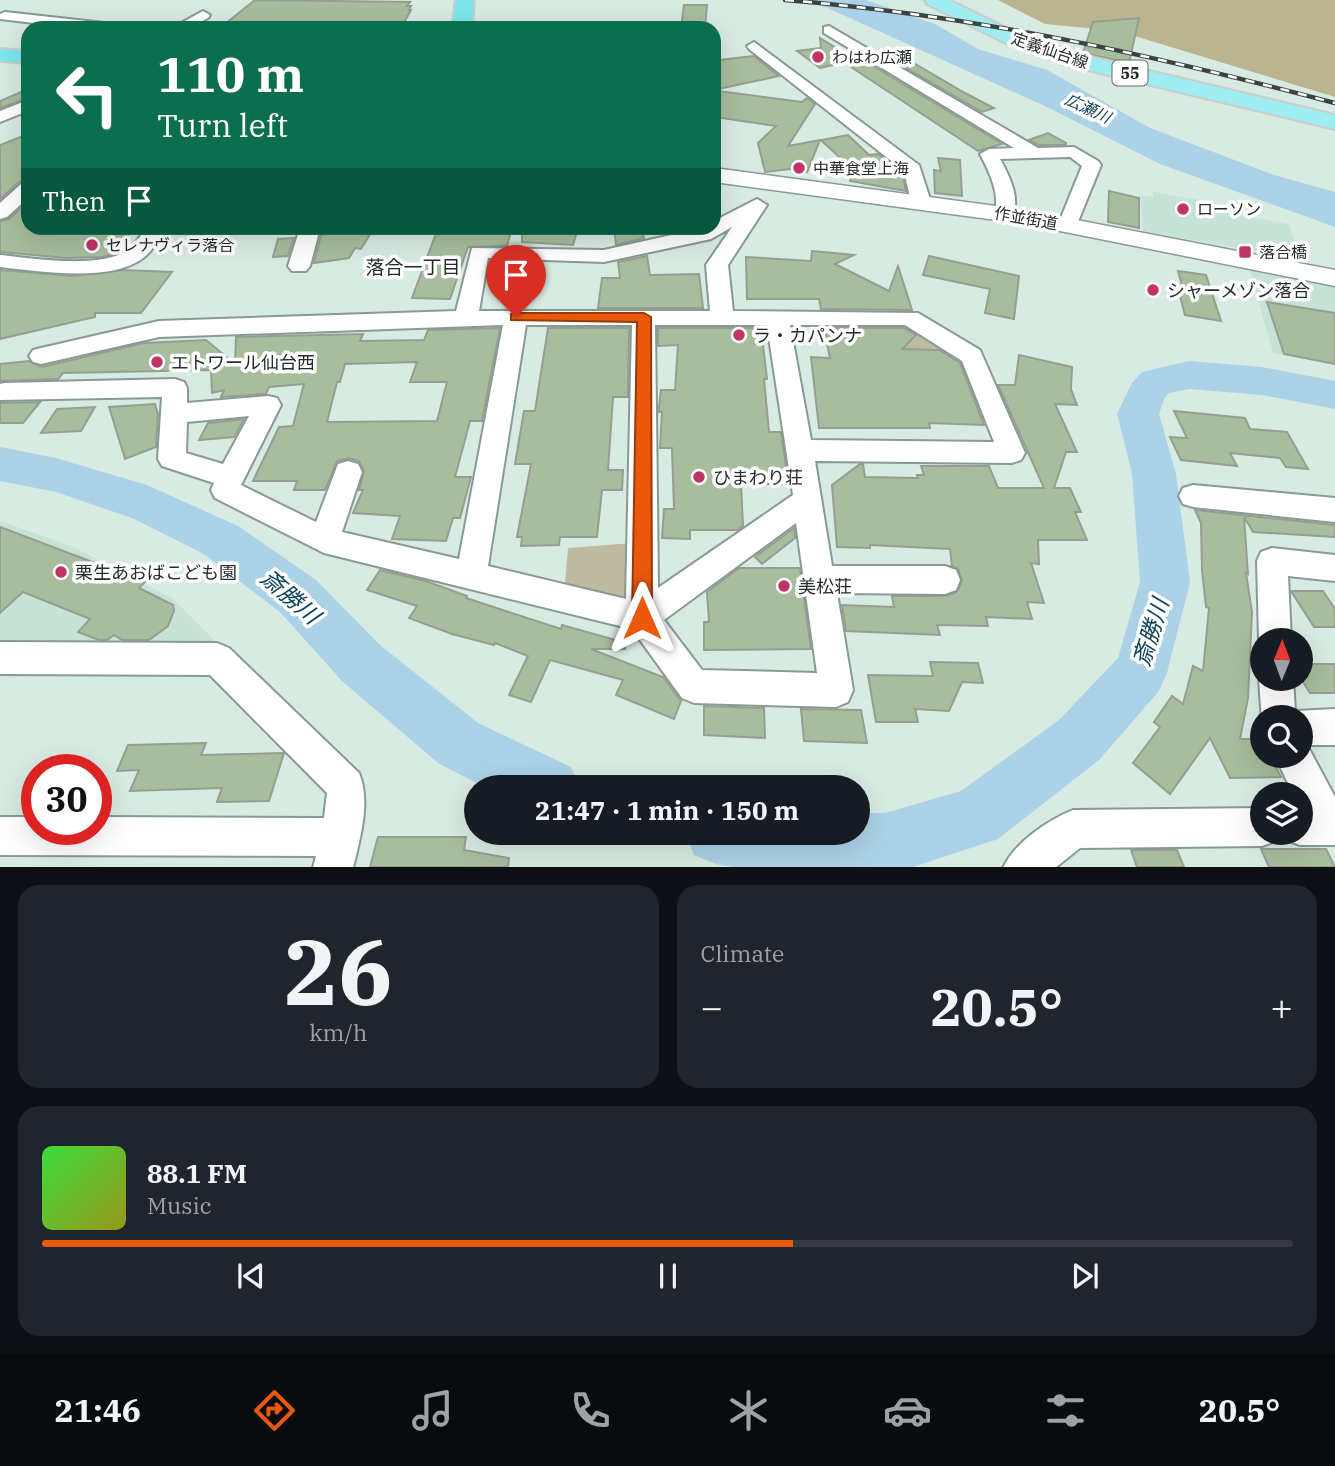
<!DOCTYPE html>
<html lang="en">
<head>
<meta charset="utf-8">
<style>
	body { margin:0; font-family:"IBM Plex Serif","Noto Sans JP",serif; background:#20242c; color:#f1f3f6; height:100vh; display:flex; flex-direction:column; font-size:26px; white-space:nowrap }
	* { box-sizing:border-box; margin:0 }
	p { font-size:23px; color:#9ea1a6 }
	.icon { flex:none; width:38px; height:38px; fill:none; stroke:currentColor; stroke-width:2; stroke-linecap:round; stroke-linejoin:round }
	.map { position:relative; height:867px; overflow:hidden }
	.details { display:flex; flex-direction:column; gap:18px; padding:18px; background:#0d0f14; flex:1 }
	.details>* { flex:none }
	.banner { position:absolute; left:21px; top:21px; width:700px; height:214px; border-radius:21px; box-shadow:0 7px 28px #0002; background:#0b6e4f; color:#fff; overflow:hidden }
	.needle { width:46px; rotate:1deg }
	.controls { position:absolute; left:1250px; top:628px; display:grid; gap:14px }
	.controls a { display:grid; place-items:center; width:63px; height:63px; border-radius:50%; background:#171b24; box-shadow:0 7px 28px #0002; font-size:35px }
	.speed { position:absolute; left:21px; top:754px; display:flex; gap:14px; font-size:35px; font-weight:700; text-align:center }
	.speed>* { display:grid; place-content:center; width:91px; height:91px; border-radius:50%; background:#171b24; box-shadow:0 7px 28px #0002; line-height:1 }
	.speed .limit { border:10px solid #d22; background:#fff; color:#111 }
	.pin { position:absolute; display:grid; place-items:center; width:60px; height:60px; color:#fff; margin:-72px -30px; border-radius:50% 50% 50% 0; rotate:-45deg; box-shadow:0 0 7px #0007 }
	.pin .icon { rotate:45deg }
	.me { position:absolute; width:77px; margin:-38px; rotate:0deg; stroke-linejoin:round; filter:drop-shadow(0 0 5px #0008) }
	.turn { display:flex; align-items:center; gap:24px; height:147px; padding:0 21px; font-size:32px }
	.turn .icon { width:91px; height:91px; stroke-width:2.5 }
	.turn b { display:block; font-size:49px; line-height:60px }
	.then { display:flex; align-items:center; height:66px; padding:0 21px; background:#0003; gap:14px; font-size:26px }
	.big { font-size:52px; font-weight:700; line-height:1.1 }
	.details .widget { flex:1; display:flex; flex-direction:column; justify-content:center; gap:10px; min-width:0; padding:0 24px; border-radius:21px; background:#20242c }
	.details .dial { align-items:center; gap:0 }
	.dial b { font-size:91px; line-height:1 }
	.song { display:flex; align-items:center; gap:21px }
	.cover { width:84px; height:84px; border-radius:10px; background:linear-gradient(135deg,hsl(120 70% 55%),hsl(60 70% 35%)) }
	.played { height:7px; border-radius:4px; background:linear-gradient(90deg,#ea580c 60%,#363941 60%) }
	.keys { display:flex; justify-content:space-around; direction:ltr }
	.heat { display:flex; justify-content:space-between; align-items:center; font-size:38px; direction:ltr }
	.details .tiles { flex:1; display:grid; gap:18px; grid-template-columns:1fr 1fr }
	.widget:last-child { grid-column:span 2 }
	.trip { position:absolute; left:464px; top:775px; width:406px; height:70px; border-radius:35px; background:#171b24; box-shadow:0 7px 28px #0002; font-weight:700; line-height:70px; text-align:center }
	.menu { display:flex; height:112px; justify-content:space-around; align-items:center; background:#090b0e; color:#9ea1a6 }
	.menu .icon { width:49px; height:49px }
	.menu .current { color:#ea580c }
	.menu b { font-size:32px; color:#f1f3f6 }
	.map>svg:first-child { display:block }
	.built { fill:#c7e2d6 }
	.green { fill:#bebba0 }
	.forest { fill:#bab590 }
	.water { fill:#abd2e7 }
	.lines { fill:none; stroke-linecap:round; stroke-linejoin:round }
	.river { fill:#abd2e7; fill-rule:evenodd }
	.building { fill:#a8bd9d; stroke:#959e90; stroke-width:2; fill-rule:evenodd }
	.minor-casing { stroke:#889a92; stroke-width:4 }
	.tertiary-casing { stroke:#889a92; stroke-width:3 }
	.primary-casing { stroke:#cbcccc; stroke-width:4 }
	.trunk-casing { stroke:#cbcccc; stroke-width:4 }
	.minor { fill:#fff; fill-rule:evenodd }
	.tertiary { fill:#fff; fill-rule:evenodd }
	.primary { fill:#9dedf1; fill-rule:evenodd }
	.trunk { fill:#7ce7ec; fill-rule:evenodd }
	.rail-casing { stroke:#3a433f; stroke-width:4.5 }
	.rail { stroke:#fff; stroke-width:2.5; stroke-dasharray:9; stroke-linecap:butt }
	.route { fill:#ea580c; stroke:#983908; stroke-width:2 }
	.poi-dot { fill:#c13465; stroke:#fff; stroke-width:2.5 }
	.labels { text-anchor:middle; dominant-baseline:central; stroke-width:7; stroke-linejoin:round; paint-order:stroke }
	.far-street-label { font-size:16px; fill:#252c29; stroke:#fff }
	.far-poi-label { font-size:16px; fill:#252c29; stroke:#fff; text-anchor:start }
	.shield { fill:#fff; stroke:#666b69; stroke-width:2 }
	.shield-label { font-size:16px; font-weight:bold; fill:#252c29 }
	.far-water-label { font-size:16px; font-style:italic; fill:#0f4259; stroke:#fff }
	.poi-label { font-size:18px; fill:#252c29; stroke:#fff; text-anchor:start }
	.neighbourhood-label { font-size:19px; fill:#252c29; stroke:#fff }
	.near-water-label { font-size:23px; font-style:italic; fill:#0f4259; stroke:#fff }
</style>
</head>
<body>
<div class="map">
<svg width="1335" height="868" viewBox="0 0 1335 868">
	<rect width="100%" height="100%" fill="#d8ebe2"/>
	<g class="built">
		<polygon points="1153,192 1217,203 1219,212 1289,224 1300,259 1143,231 1140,195 1153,197"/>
		<polygon points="1250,270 1335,286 1335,365 1273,353"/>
		<polygon points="0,521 71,546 172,598 213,639 210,647 0,646"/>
	</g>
	<g class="green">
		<polygon points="914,324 957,356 888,354 879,325"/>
		<polygon points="633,543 635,585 624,599 565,583 568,548"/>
	</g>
	<polygon class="forest" points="998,0 1335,0 1335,97 1118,31 1045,24"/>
	<polygon class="water" points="810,0 866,0 935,24 978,49 1047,70 1150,128 1274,175 1335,192 1335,227 1160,164 1047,107"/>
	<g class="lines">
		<g class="river">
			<polygon points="1189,361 1262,367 1335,381 1335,409 1262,395 1189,389 1169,393 1164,399 1159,414 1176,474 1190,582 1167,673 1159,691 1099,760 998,839 910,868 739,868 716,864 694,855 685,833 858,833 858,813 885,813 961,791 1059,720 1118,658 1140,582 1132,474 1117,414 1132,383 1142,372"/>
			<polygon points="0,447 56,458 147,485 238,526 316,580 380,645 478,723 571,767 580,788 486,788 438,763 342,681 280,612 204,554 132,518 56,492 0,481"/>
		</g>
	</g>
	<g class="building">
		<polygon points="255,0 410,2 407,6 411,6 409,10 411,10 401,28 220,28"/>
		<polygon points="684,5 707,5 705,28 681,28"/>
		<polygon points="1139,18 1129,63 1083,53 1093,22"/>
		<polygon points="820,38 856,60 820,68 797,51 821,48"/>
		<polygon points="900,55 965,93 994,108 982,112 889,58"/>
		<polygon points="754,56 779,76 718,89 719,60"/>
		<polygon points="868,63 994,139 1002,144 978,151 851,67"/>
		<polygon points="28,89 28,98 0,108 0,101"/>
		<polygon points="718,91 802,102 807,98 815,104 788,146 820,140 807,172 790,169 765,172 758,143 776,126 714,117 714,93 718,94"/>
		<polygon points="1048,133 1066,143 1066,145 1039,145 1029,140"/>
		<polygon points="28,134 28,180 19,182 0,199 0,145"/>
		<polygon points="848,135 869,155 878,154 902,172 906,191 850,181 852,169 821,140"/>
		<polygon points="938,158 960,160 962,196 935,193 934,170 941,171"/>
		<polygon points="1109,191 1139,198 1139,228 1108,222"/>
		<polygon points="28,202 28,228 98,230 102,228 134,228 113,254 102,257 67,258 0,252 0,221 9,219"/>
		<polygon points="334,228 374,228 361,249 355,248 349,258 314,263 321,235 329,234"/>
		<polygon points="438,228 512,228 507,246 468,247 450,299 412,298"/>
		<polygon points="522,228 578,228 573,245 522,242"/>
		<polygon points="614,228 642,228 644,238 616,245"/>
		<polygon points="294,238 288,256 273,257 278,239"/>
		<polygon points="812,251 854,255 835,264 889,291 898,266 912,310 821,309 819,299 747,299 746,257 811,261"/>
		<polygon points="647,256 650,275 699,274 703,308 598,308 602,278 620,278 618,262"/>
		<polygon points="929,256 1019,276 1014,319 985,313 990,289 923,275"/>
		<polygon points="0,270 74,276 123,270 172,272 141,313 95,313 95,317 0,339"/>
		<polygon points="1178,271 1206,275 1221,321 1185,315 1177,284 1182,285"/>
		<polygon points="1267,302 1335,313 1335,364 1284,354"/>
		<path d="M500,328L482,421H470L455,477H471L460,518H453L446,541L392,539L400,516L353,513L363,490H359L364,471L359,461L349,458L337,461L325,490H294L297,481H253L279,427L293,426L304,384L269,387L266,394L221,397L224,390L212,393L211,370L63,373L58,379L0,381V364L29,361L42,367L144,343L206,340L235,364L236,337L363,334L360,341L424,340L428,330ZM417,362L410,382H447L437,421L327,422L337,382H340L345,364Z"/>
		<polygon points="548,328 629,328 628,397 613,397 608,470 623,470 622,490 602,490 597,537 560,537 559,545 521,546 522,537 517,537 531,464 515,464 524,411 535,411"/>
		<polygon points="658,328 761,328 767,379 764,379 769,432 781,432 788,480 788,484 741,484 743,526 737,530 690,530 690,539 662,538 664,509 674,509 672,448 660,448 662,412 659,412 659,407 661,390 675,390 678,345 658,346"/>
		<polygon points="824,328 904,328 916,335 902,349 939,350 960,363 984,425 929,423 930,428 819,428 811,357 830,358"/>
		<polygon points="1019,355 1072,367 1071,389 1077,405 1055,404 1077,452 1066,452 1054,488 1070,488 1081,512 1075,512 1087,540 1038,540 1039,564 1031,563 1044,603 1027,602 1032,619 986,617 988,626 937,625 940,635 846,631 842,605 894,607 892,596 946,596 957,592 962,581 958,569 952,566 950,549 870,545 870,548 837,547 832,485 860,464 863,464 865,477 918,478 917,475 924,475 921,466 989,466 998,488 1044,488 998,385 1015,385"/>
		<polygon points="40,402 23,423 0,423 0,403"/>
		<polygon points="155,404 158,414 156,447 125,459 109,407"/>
		<polygon points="95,407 81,431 41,433 57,409"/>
		<polygon points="1174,411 1245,418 1250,429 1287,432 1308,469 1286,467 1280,458 1230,453 1237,466 1181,460 1170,437 1187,438"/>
		<polygon points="244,419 234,437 199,440 208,423"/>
		<polygon points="1195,510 1335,525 1335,537 1253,532 1244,517 1248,574 1246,573 1252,612 1248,698 1240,739 1262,739 1262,756 1270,756 1281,777 1230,778 1210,738 1170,794 1133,763 1160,727 1154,722 1172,696 1183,704 1193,666 1203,671 1209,608 1206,607 1202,570 1201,523"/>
		<polygon points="0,527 145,582 139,588 173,605 174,611 168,626 149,640 122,640 114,635 107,640 99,640 78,632 90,619 23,592 0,613"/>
		<polygon points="794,528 795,538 762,564 755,557"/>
		<polygon points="739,568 800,568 811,649 704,650 704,622 709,622 707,592"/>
		<polygon points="380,570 426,581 467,596 466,598 561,629 562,625 626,643 625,649 591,649 663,677 681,701 674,719 616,695 623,680 550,660 531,702 509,695 528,656 495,643 494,645 452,634 409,618 417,606 367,590"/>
		<polygon points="1291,591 1323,591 1335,609 1335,627 1314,627"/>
		<polygon points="930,662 978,663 983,683 962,682 949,711 915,709 918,722 876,722 868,675 933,676"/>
		<polygon points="1300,664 1335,664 1335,693 1310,693 1300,677"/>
		<polygon points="704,706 764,708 765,738 704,735"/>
		<polygon points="801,709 861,710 867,743 804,741"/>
		<polygon points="206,743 201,755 284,753 269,801 217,802 222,788 130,791 139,770 117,771 128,745"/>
		<polygon points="378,837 466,837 464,850 509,858 508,867 370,867"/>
		<polygon points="1261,849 1326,849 1335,867 1269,867"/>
		<polygon points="1131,850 1177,850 1184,867 1137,867"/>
	</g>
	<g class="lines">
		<g class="minor-casing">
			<g id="minor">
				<polygon points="203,11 210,15 208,18 189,28 172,28"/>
				<polygon points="5,12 114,24 121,28 77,28 0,19 0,14"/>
				<path d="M829,26L1038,148L1074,147L1098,161L1101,165L1075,229H1061L1058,225L1082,166L1070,157L1000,159C1009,175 1022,201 1011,218H997L994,214C1001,195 989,171 980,154L989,149L1014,148L824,33V27Z"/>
				<polygon points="754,42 919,165 931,202 928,206 914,206 911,202 904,171 749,49 747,46"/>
				<polygon points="28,100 28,111 0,122 0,111"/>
				<polygon points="28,182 28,198 7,217 0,219 0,203 21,184"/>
				<path d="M757,199L767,205L728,265L733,311L918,313L980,350L1025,453L1021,460L1012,463L815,461L832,566H945L956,570L960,580L956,590L945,594L837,593L853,690L848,702L836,707L694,703L682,698L632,629L324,553L215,498L211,490L214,483L162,466L158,459L162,397L0,400V384L4,383L175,379L184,382L187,388V403L268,396L277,398L281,405L241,485L316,522L338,464L348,461L358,464L362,472L342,532L459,559L503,325L159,337L41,364L33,362L29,356L33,350L41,348L159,321L456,311L472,248L604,250L703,228H714V221ZM732,227L706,265L710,311H479L488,258L604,262L711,239ZM526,325H632L626,599L488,566ZM655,325H767L793,495L658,588ZM790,325H905L962,361L994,442L811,440ZM249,416L223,464L186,453L187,422ZM796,523L817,673L702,670L664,620Z"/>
				<path d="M146,228H166C159,238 153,251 143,258C111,283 38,271 0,267V255C32,258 103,270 129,249C136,244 141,235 146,228Z"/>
				<polygon points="300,228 320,228 310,266 306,271 292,271 288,266"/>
				<polygon points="1193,485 1335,498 1335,522 1193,507 1183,504 1179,496 1183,488"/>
				<polygon points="1272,548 1335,555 1335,581 1288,576 1291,640 1262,640 1262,647 1259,640 1257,561 1261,552"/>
				<path d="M0,642L217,643L229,648L359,773C371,801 360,839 353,868H313L316,856L0,855V817H37V830H96V817L324,818L327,793L210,675L0,674Z"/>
				<polygon points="1262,673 1262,679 1293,679 1295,711 1335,709 1335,745 1307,745 1335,797 1335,845 1300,845 1286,840 1284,833 1300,833 1300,794 1293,794 1275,756 1300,756 1300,718 1262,718 1262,721 1259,679"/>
				<path d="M1262,808V833H1279L1276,841L1262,846L1080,848L1055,868H1003C1014,843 1048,820 1073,810Z"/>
			</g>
		</g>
		<g class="tertiary-casing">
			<polygon id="tertiary" points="714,168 1025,210 1335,270 1335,286 1025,224 714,182"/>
		</g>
		<g class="primary-casing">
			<polygon id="primary" points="925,0 949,0 1018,34 1078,54 1335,115 1335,129 1063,64 1004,42 927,4"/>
		</g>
		<g class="trunk-casing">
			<g id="trunk">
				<polygon points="456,0 474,0 472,28 452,28"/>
				<polygon points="0,49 28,51 28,63 0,61"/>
			</g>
		</g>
		<use href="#minor" class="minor"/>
		<use href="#tertiary" class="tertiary"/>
		<use href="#primary" class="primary"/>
		<use href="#trunk" class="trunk"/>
		<g class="rail-casing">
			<path id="rail" d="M785,0C973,15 1153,55 1335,103"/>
		</g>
		<use href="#rail" class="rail"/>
	</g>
	<polygon class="route" points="516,313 644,313 651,317 652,618 649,624 642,626 635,624 632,618 637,322 511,320 511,314"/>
	<g class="poi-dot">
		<circle cx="818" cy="57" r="7"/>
		<circle cx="799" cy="168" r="7"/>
		<circle cx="1183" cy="209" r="7"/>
		<circle cx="92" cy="245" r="7"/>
		<rect x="1238" y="245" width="14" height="14" rx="3.5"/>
		<circle cx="1153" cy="290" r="7"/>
		<circle cx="739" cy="335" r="7"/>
		<circle cx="157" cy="362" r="7"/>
		<circle cx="699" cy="477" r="7"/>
		<circle cx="61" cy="572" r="7"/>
		<circle cx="784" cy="586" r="7"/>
	</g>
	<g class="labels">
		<g class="far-street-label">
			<text transform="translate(1050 50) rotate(19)">定義仙台線</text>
			<text transform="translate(1026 218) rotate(10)">作並街道</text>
		</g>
		<g class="far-poi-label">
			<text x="832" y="57">わはわ広瀬</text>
			<text x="813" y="168">中華食堂上海</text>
			<text x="1197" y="209">ローソン</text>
			<text x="106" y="245">セレナヴィラ落合</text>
			<text x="1259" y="252">落合橋</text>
		</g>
		<rect class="shield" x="1112.5" y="60.5" width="35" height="25" rx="5"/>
		<g class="shield-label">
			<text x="1130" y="73">55</text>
		</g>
		<g class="far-water-label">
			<text transform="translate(1088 108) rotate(25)">広瀬川</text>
		</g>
		<g class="poi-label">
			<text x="1167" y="290">シャーメゾン落合</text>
			<text x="753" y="335">ラ・カパンナ</text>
			<text x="171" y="362">エトワール仙台西</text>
			<text x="713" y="477">ひまわり荘</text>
			<text x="75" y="572">栗生あおばこども園</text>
			<text x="798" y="586">美松荘</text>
		</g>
		<g class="neighbourhood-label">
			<text x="413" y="267">落合一丁目</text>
		</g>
		<g class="near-water-label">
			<text transform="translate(291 596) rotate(41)">斎勝川</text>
			<text transform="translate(1150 632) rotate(-73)">斎勝川</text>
		</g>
	</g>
</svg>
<div class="controls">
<a><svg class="needle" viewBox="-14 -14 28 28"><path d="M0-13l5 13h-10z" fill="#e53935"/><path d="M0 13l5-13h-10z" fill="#9ea1a6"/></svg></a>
<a><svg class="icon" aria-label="search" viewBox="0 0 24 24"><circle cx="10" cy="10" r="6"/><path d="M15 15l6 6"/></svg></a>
<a><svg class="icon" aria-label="layers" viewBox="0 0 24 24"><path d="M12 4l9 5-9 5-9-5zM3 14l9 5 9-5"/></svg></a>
</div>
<div class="speed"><div class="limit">30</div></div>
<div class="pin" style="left:516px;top:317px;background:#d93025"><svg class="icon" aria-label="arrive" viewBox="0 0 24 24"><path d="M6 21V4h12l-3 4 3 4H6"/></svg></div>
<svg class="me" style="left:642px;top:618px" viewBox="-20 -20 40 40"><path d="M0-17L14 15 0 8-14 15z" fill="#ea580c" stroke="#fff" stroke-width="4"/></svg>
<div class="trip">21:47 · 1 min · 150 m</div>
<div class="banner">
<div class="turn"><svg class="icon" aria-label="left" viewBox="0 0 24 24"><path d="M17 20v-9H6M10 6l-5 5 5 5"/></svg><div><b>110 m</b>Turn left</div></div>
<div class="then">Then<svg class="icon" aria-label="arrive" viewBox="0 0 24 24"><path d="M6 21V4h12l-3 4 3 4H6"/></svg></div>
</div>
</div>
<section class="details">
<div class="tiles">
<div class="widget dial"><b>26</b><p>km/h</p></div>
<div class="widget"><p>Climate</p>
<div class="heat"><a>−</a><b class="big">20.5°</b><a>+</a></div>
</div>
<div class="widget">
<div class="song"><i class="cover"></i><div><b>88.1 FM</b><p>Music</p></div></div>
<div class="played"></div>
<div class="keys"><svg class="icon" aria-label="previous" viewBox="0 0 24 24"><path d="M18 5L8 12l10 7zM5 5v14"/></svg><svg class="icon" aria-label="pause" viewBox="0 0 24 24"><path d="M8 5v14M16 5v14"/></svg><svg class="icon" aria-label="next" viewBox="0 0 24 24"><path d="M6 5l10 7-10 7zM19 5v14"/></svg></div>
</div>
</div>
</section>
<nav class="menu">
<b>21:46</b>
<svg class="icon current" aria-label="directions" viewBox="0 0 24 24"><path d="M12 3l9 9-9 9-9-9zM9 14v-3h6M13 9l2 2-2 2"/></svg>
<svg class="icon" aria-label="music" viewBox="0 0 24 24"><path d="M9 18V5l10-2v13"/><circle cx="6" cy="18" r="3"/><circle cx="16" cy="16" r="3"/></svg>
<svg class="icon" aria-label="phone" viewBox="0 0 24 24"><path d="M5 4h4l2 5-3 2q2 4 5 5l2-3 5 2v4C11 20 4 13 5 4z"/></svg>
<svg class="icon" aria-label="climate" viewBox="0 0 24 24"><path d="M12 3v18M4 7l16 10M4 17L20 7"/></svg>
<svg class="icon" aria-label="car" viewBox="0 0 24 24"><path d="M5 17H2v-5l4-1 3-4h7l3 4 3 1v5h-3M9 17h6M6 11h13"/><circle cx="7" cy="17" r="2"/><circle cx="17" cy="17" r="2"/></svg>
<svg class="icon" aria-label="filters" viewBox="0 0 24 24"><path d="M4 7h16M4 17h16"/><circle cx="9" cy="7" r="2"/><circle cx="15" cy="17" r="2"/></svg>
<b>20.5°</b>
</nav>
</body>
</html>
